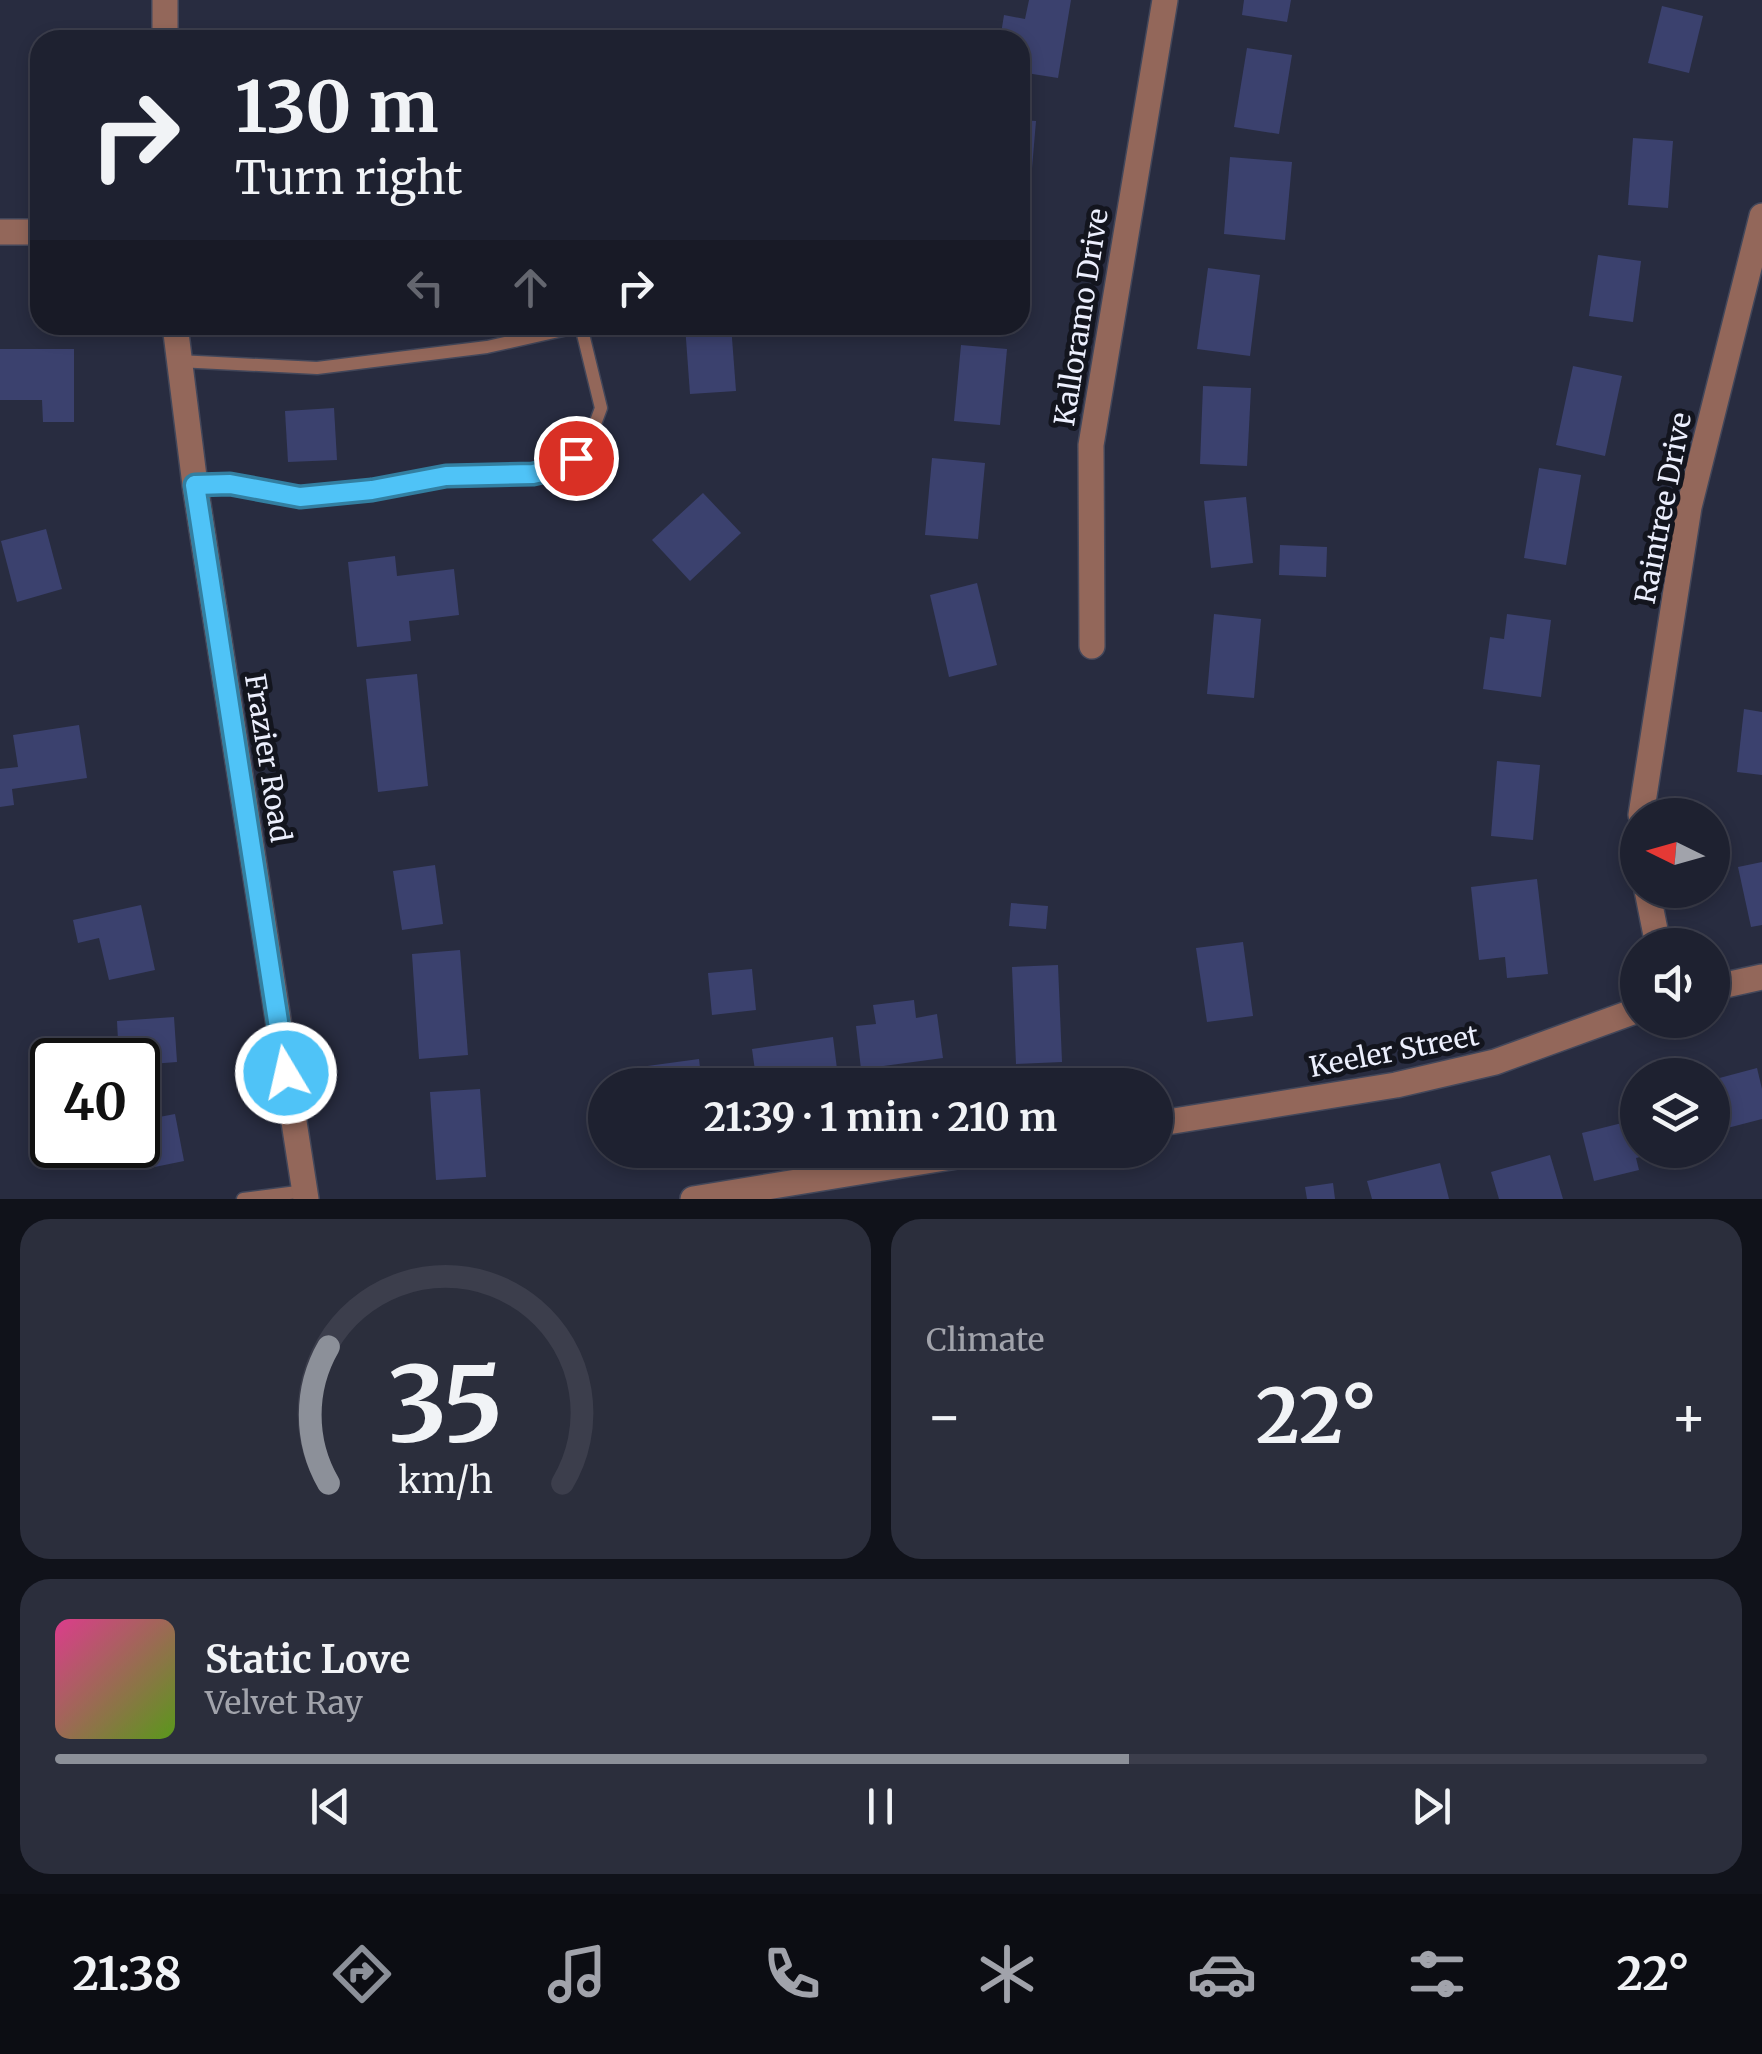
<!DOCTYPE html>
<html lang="en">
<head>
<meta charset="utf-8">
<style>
	body { margin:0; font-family:Merriweather,serif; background:#2b2e3c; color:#f1f3f6; height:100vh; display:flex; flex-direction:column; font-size:38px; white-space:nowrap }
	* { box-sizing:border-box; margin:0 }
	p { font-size:32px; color:#a1a3ab }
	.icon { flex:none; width:55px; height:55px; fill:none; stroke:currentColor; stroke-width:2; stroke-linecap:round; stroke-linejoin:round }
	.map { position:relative; height:1199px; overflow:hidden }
	.drawer { display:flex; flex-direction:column; gap:20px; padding:20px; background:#10121a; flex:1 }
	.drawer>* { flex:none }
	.top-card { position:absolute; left:30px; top:30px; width:1000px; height:305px; border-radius:30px; box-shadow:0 5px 15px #0003,0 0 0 2px #3c3e4c; background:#1e2130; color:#f1f3f6; overflow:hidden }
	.needle { width:65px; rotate:275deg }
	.buttons { position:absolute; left:1620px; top:798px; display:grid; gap:20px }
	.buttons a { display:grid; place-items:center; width:110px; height:110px; border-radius:50%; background:#1e2130; box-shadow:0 5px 15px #0003,0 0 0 2px #3c3e4c; font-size:50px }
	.speed { position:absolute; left:30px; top:1038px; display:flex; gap:20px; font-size:50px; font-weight:700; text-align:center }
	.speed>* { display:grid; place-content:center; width:130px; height:130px; border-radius:50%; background:#1e2130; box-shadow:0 5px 15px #0003,0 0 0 2px #3c3e4c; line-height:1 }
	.speed .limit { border:5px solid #111; border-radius:15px; background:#fff; color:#111 }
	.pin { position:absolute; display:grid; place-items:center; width:85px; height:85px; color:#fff; margin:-42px; border:5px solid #fff; border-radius:50%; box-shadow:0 2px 10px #0007 }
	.me { position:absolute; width:110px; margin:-55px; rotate:351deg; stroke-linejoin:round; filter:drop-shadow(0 0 8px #0008) }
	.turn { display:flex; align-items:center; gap:35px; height:210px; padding:0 40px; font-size:45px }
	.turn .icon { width:130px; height:130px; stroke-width:2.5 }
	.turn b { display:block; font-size:70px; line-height:85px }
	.lanes { display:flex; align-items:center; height:95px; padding:0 40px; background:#0003; justify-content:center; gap:50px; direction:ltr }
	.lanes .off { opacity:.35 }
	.big { font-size:75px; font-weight:700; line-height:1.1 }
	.drawer .card { flex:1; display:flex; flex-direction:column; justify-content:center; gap:15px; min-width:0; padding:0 35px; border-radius:30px; background:#2b2e3c }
	.drawer .dial { align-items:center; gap:0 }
	.dial svg { height:260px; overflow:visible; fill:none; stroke:#3c3e4c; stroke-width:7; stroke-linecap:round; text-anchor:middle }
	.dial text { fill:#f1f3f6; stroke:none }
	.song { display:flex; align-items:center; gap:30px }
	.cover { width:120px; height:120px; border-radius:15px; background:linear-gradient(135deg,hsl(330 70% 55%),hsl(90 70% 35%)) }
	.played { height:10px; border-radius:5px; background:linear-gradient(90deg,#8c9099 65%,#3c3e4c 65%) }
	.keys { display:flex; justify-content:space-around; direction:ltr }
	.heat { display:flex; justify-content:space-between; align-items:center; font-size:55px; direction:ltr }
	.drawer .tiles { flex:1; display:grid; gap:20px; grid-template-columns:1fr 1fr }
	.card:last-child { grid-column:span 2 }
	.trip { position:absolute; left:588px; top:1068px; width:585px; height:100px; border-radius:50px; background:#1e2130; box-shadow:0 5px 15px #0003,0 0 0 2px #3c3e4c; font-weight:700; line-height:100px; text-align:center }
	.tabs { display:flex; height:160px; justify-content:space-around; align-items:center; background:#0c0d13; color:#a1a3ab }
	.tabs .icon { width:70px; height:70px }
	.tabs .on { color:#8c9099 }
	.tabs b { font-size:45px; color:#f1f3f6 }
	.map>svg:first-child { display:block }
	.building { fill:#3b416e }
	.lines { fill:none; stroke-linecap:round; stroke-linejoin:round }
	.service-casing { stroke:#43475a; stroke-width:15 }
	.minor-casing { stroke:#43475a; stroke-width:28 }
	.tertiary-casing { stroke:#43475a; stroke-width:28 }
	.service { stroke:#93675a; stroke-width:12 }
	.minor { stroke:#93675a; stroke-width:25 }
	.tertiary { stroke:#93675a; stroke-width:25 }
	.route-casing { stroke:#337fa1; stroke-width:25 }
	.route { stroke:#4fc3f7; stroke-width:18 }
	.labels { text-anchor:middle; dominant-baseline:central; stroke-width:10; stroke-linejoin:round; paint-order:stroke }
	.street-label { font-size:28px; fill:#eceffd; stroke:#13151e }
</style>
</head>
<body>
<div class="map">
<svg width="1762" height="1199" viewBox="0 0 1762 1199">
	<rect width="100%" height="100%" fill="#282c40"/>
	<g class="building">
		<polygon points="1029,0 1071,0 1058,78 1020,72 1020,40 1000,40 1004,15 1025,19"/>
		<polygon points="1244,0 1291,0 1287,22 1242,15"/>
		<polygon points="1662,6 1703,16 1689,73 1648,63"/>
		<polygon points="1247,48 1292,55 1279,134 1234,127"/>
		<polygon points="1020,120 1036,121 1031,180 1020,180"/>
		<polygon points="1633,138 1673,141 1668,208 1628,205"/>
		<polygon points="1230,157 1292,162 1285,240 1224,234"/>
		<polygon points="1598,255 1641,261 1633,322 1589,316"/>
		<polygon points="1208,268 1260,275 1250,356 1197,349"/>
		<polygon points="685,325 731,325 736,391 690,394"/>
		<polygon points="961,345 1007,349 1000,425 954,421"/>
		<polygon points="0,349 74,349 74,422 43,422 42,400 0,400"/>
		<polygon points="1573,366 1622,376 1605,456 1556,445"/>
		<polygon points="1203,386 1251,388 1247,466 1200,464"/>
		<polygon points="334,408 337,460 288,462 285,411"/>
		<polygon points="932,458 985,463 978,539 925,535"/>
		<polygon points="1539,468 1581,475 1566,565 1524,558"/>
		<polygon points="703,493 741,533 690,581 652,540"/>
		<polygon points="1246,497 1253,563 1211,568 1204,501"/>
		<polygon points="46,529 62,589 17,602 1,541"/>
		<polygon points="1280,545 1327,547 1326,577 1279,575"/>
		<polygon points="395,556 397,576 454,569 459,615 409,621 411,641 357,647 348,562"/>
		<polygon points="977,583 997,665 949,677 930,595"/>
		<polygon points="1214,614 1261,619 1254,698 1207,694"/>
		<polygon points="1507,614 1551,620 1541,697 1483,689 1490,637 1504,639"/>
		<polygon points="417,674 428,786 378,792 366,679"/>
		<polygon points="1744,709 1762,712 1762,775 1737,772"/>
		<polygon points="79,725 87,778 12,789 14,805 0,807 0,769 18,767 13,735"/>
		<polygon points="1497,761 1540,765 1533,840 1491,836"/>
		<polygon points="1762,862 1762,925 1751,927 1738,867"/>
		<polygon points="435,865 443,924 402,930 393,871"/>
		<polygon points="1537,879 1548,974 1507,978 1505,957 1479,960 1471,887"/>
		<polygon points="1011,903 1048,906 1046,929 1009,926"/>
		<polygon points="141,905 155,970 109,980 99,938 78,943 73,920"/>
		<polygon points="1243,942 1253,1016 1207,1022 1196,948"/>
		<polygon points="460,950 468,1055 419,1059 412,954"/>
		<polygon points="1058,965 1062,1062 1016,1064 1012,967"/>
		<polygon points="752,969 756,1010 712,1015 708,973"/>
		<polygon points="914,1000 916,1018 937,1014 943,1058 861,1069 856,1026 876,1024 873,1005"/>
		<polygon points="174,1017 177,1062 138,1065 138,1060 119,1060 117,1021"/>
		<polygon points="833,1037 838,1077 787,1085 757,1085 752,1049"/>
		<polygon points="699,1059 702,1085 620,1085 618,1070"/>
		<polygon points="1757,1068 1762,1089 1762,1119 1712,1132 1712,1080"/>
		<polygon points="480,1089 486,1177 436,1180 430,1092"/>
		<polygon points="175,1114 184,1161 140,1170 135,1145 138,1121"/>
		<polygon points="1638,1119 1638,1150 1663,1151 1636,1158 1639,1170 1594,1181 1582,1133"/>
		<polygon points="1550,1155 1563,1199 1499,1199 1491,1172"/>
		<polygon points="1440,1163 1449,1199 1372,1199 1367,1181"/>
		<polygon points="1333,1183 1335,1199 1307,1199 1305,1187"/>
	</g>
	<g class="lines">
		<g class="service-casing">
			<g id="service">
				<polyline points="178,361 317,368 487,347 581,326 601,408 591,435 576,458 560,468 533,474 446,476 372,489 300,497 230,484 195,485"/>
				<polyline points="243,1199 305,1191"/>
			</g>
		</g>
		<g class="minor-casing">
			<g id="minor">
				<polyline points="1092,646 1091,445 1165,0"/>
				<polyline points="1641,815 1689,507 1762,216"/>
				<polyline points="1647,890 1658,945"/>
				<polyline points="1712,988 1762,977"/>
				<polyline points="1155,1124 1396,1085 1495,1062 1638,1010"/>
				<polyline points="693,1199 994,1150"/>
			</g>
		</g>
		<g class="tertiary-casing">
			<g id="tertiary">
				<polyline points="165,0 165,40"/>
				<polyline points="0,232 40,232"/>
				<polyline points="175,325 195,485 306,1199"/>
			</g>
		</g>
		<use href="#service" class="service"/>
		<use href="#minor" class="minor"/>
		<use href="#tertiary" class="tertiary"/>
	</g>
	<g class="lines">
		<g class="route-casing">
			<polyline id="route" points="286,1073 195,485 230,484 300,497 372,490 446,476 533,474 560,468 576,458"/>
		</g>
		<use href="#route" class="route"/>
	</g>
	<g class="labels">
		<g class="street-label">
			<text transform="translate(1081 317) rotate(-81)">Kalloramo Drive</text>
			<text transform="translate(1663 508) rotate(-79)">Raintree Drive</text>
			<text transform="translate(268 758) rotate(81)">Frazier Road</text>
			<text transform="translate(1394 1051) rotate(-11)">Keeler Street</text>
		</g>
	</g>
</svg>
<div class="buttons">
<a><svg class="needle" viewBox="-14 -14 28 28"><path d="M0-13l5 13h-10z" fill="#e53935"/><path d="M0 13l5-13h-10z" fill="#a1a3ab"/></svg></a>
<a><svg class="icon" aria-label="sound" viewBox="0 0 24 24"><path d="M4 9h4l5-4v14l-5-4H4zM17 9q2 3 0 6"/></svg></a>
<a><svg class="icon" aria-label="layers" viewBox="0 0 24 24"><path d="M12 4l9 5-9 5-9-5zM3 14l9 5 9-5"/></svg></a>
</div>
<div class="speed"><div class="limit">40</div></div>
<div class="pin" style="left:576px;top:458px;background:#d93025"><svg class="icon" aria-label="arrive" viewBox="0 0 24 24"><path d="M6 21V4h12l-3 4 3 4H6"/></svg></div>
<svg class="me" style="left:286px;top:1073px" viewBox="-20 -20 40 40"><circle r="17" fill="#4fc3f7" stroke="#fff" stroke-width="3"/><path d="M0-11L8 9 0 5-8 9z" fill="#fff"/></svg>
<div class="trip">21:39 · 1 min · 210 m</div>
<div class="top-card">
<div class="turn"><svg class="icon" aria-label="right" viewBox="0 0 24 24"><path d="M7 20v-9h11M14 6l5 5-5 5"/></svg><div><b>130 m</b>Turn right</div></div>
<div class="lanes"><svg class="icon off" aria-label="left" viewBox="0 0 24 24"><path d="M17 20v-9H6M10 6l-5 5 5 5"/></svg><svg class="icon off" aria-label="ahead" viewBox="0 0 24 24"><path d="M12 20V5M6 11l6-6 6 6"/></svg><svg class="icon" aria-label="right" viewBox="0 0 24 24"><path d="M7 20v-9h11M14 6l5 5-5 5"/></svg></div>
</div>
</div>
<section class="drawer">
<div class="tiles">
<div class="card dial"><svg viewBox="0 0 100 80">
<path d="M14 69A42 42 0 1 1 86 69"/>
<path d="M14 69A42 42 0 0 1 14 27" stroke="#8c9099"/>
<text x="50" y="56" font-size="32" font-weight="700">35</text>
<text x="50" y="72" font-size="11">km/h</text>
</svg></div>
<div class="card"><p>Climate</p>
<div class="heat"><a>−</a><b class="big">22°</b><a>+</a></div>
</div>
<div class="card">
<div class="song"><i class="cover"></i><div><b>Static Love</b><p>Velvet Ray</p></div></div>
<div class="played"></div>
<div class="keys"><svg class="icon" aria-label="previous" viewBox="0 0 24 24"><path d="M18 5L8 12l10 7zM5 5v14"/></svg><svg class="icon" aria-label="pause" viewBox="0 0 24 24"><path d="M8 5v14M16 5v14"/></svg><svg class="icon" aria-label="next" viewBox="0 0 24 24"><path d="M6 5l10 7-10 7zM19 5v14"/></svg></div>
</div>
</div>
</section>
<nav class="tabs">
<b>21:38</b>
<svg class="icon on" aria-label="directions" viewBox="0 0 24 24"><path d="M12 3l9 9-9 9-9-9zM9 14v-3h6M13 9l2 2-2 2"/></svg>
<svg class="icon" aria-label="music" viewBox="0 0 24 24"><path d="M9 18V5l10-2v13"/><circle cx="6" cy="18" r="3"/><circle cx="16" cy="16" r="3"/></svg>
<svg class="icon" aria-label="phone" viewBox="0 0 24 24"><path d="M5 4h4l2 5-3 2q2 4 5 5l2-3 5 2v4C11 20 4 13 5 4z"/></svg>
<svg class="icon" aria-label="climate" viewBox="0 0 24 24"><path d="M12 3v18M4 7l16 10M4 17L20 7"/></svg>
<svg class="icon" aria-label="car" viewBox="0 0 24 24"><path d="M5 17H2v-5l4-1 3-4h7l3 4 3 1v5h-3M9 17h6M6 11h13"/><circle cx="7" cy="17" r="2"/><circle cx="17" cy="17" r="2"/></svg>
<svg class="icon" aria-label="filters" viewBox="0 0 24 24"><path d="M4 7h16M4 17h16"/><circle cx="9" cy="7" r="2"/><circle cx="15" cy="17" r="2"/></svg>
<b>22°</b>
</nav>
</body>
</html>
